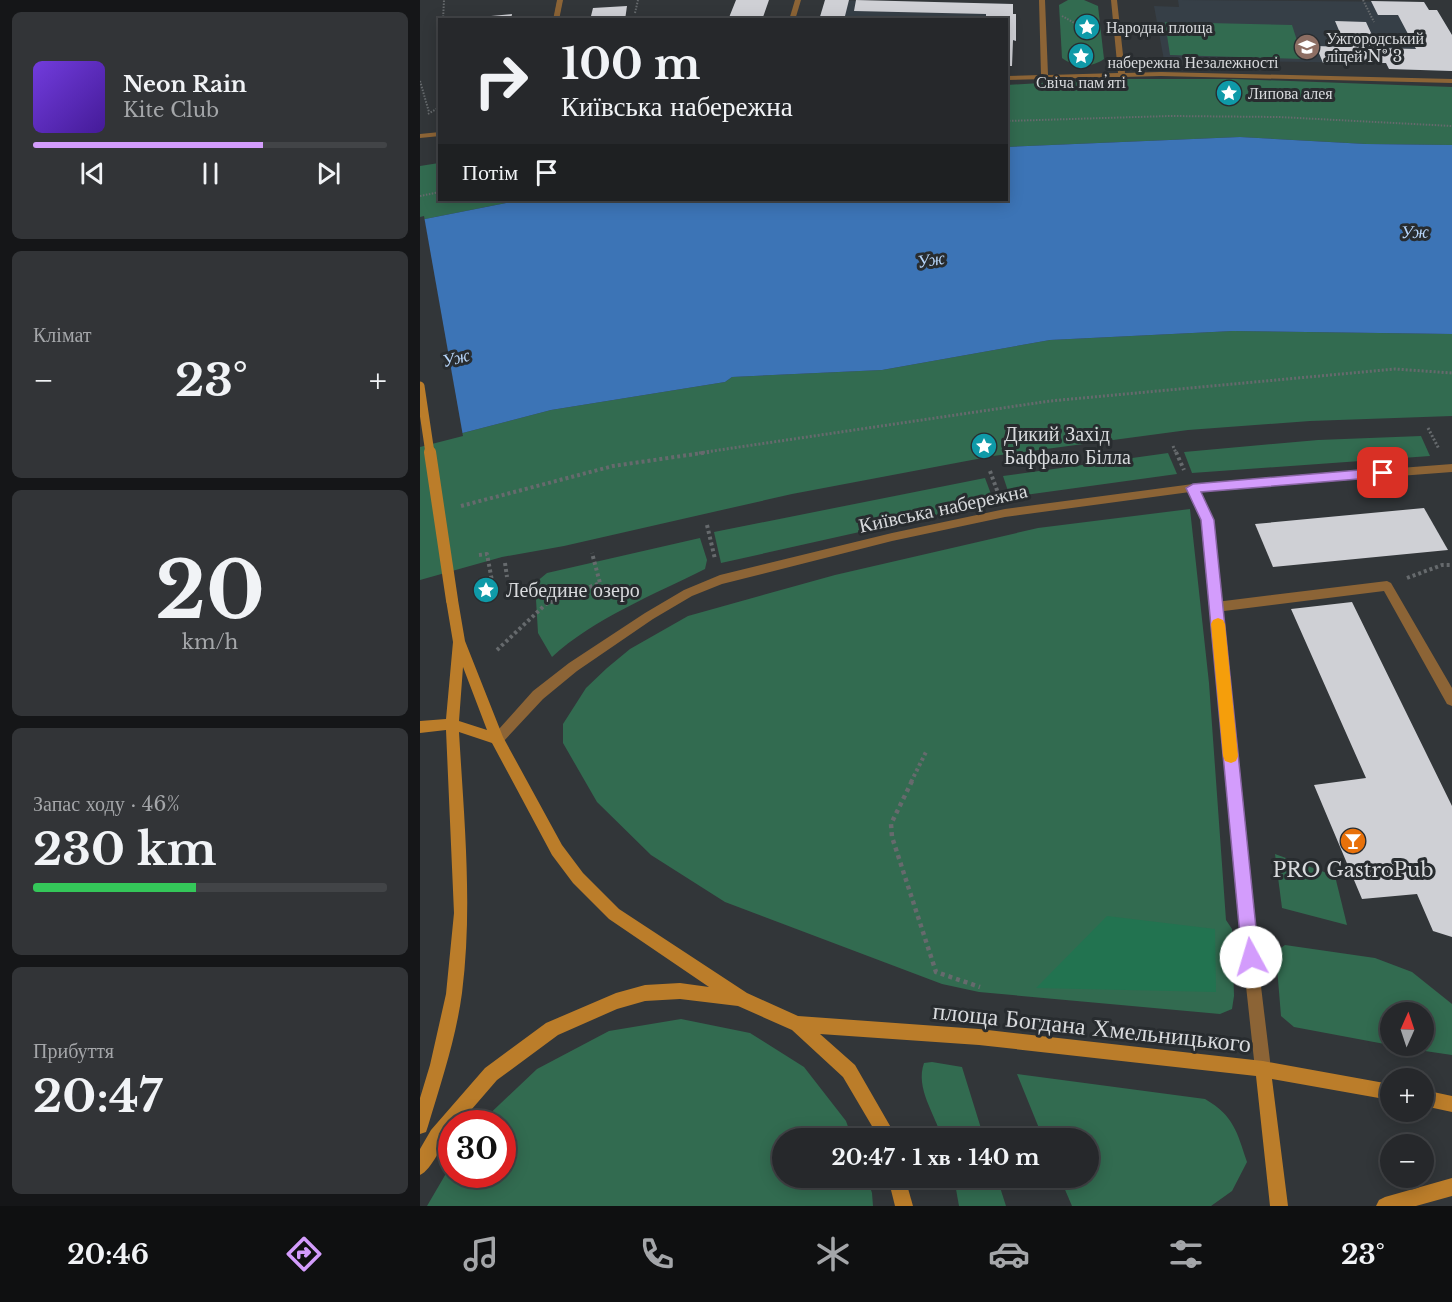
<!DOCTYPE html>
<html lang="uk">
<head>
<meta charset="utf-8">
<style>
	body { margin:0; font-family:"Libre Baskerville",serif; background:#323437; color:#f1f3f6; height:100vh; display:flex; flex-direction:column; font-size:22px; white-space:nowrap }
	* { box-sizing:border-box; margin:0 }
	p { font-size:20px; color:#a4a6a9 }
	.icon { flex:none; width:33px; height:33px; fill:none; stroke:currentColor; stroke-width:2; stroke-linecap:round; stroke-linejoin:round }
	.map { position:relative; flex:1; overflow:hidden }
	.details { display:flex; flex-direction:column; gap:12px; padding:12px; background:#151618; width:420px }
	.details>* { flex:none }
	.guide { position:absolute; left:18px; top:18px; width:570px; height:183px; border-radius:0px; box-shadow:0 3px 15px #0003,0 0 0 2px #424447; background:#26282b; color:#f1f3f6; overflow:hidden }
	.needle { width:39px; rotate:3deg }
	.controls { position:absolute; left:960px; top:1002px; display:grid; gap:12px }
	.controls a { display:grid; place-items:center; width:54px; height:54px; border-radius:50%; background:#26282b; box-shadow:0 3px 15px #0003,0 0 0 2px #424447; font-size:30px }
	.speed { position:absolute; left:18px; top:1110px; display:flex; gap:12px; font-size:30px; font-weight:700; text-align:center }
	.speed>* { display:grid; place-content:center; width:78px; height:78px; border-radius:50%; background:#26282b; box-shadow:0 3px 15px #0003,0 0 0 2px #424447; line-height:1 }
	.speed .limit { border:9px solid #d22; background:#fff; color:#111 }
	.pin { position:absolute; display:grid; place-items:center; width:51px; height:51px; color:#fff; margin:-26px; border-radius:12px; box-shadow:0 3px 9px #0006 }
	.me { position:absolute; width:66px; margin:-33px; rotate:354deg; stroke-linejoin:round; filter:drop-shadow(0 0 4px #0008) }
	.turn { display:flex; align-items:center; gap:21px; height:126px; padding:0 24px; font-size:27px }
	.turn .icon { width:78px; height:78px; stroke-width:2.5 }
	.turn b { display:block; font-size:42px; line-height:51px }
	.then { display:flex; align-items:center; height:57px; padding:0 24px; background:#0003; gap:12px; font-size:22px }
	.big { font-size:45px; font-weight:800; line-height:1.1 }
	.details .card { flex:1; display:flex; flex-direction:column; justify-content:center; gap:9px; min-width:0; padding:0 21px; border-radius:9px; background:#323437 }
	.details .dial { align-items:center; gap:0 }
	.dial b { font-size:78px; line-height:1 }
	.song { display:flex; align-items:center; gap:18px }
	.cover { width:72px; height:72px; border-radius:9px; background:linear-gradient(135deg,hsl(260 70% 55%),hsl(260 70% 35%)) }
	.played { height:6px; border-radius:3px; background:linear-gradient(90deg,#d39cfc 65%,#424447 65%) }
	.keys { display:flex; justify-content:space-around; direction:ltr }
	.heat { display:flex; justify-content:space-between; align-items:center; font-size:33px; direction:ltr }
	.charge { height:9px; border-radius:4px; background:linear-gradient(90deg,#34c759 46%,#424447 0) }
	.trip { position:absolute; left:352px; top:1128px; width:327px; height:60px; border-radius:30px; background:#26282b; box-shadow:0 3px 15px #0003,0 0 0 2px #424447; font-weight:800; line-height:60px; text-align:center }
	.dock { display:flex; height:96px; justify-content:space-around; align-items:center; background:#0f1011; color:#a4a6a9 }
	.dock .icon { width:42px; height:42px }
	.dock .active { color:#d39cfc }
	.dock b { font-size:27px; color:#f1f3f6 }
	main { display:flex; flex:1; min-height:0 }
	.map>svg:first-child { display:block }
	.built { fill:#363f47 }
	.green { fill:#326b50 }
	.forest { fill:#227350 }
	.water { fill:#3c74b6 }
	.pier { fill:#323639 }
	.building { fill:#cfd0d5 }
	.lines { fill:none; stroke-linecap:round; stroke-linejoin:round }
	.path-far3 { stroke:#666a6d; stroke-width:2; stroke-dasharray:1.5 1.5; stroke-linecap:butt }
	.path-far2 { stroke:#666a6d; stroke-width:3; stroke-dasharray:2 2; stroke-linecap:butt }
	.path-far1 { stroke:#666a6d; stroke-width:4; stroke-dasharray:3 3; stroke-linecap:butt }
	.path { stroke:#666a6d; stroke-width:4.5; stroke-dasharray:4 4; stroke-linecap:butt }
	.lane { fill:#8c6436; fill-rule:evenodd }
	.street { fill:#8c6436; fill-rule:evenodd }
	.secondary { fill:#bb7d2a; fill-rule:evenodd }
	.secondary-bridge-far1 { stroke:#bb7d2a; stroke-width:9 }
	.secondary-bridge { stroke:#bb7d2a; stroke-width:12 }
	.route { fill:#d39cfc; stroke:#8965a4; stroke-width:1.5 }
	.slow { fill:#f59e0b }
	.labels { text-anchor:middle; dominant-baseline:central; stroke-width:6; stroke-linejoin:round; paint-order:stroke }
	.far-poi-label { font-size:16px; fill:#d8dadd; stroke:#282c2f; text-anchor:start }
	.far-street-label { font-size:16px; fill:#d8dadd; stroke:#282c2f }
	.far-water-label { font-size:18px; font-style:italic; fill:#b7d5f9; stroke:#282c2f }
	.poi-label { font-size:20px; fill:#d8dadd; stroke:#282c2f; text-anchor:start }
	.street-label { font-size:20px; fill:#d8dadd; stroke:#282c2f }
	.near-street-label { font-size:24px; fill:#d8dadd; stroke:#282c2f }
</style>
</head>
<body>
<main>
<section class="details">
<div class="card">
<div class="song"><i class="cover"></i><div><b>Neon Rain</b><p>Kite Club</p></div></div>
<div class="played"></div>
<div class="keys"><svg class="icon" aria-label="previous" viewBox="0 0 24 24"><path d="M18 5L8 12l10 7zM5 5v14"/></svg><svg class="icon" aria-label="pause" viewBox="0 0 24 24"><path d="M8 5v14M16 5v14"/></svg><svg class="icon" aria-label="next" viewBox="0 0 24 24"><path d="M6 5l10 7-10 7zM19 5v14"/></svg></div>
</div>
<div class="card"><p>Клімат</p>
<div class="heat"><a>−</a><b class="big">23°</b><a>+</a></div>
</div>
<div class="card dial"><b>20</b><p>km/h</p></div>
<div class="card"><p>Запас ходу · 46%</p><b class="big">230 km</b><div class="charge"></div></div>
<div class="card"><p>Прибуття</p><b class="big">20:47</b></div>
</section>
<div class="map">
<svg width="1032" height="1206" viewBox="0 0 1032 1206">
	<rect width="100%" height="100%" fill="#323639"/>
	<g class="built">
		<polygon points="405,0 593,4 593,14 596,14 596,41 593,41 592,66 587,66 586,20 399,20"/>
		<polygon points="758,0 1004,2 1009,10 1017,10 1032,35 1032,71 969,69 966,63 744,60 734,6 759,7"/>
	</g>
	<g class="green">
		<path d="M648,0H664L678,6L684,59C672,68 654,67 642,58L639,5Z"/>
		<polygon points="745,22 872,25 883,59 750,55"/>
		<polygon points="687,79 814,79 1032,87 1032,145 946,144 820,137 587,147 587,85"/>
		<polygon points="19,163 20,200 102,200 0,220 0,166"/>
		<polygon points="813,331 1032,334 1032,416 890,421 768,430 573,456 372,494 144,546 82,557 0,580 0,444 131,410 305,382 312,377 462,370 630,340"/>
		<polygon points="1001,436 1010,456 772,473 764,452 898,440"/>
		<polygon points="748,453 757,474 590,497 583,476"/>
		<polygon points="565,478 574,502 301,563 294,532"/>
		<polygon points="770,509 789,683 806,920 812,929 814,996 812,1009 800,1014 559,992 522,984 305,902 231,855 177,802 143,743 143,724 166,688 187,668 210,649 268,616 415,575 618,528"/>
		<path d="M280,538L287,560L285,569C235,594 173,619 132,657L118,633L115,583L127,573Z"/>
		<polygon points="855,854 915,876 927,925 862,908"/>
		<polygon points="865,945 955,958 992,972 1032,1004 1032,1055 971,1046 1004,1046 1004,1012 970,1012 970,1045 874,1027 861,1016 856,955 857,951"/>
		<polygon points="261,1019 330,1033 384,1067 426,1121 432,1138 363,1138 363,1178 447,1178 452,1193 453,1206 7,1206 31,1165 32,1174 82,1174 82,1124 60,1123 117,1069 189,1031"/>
		<path d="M512,1062L542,1067L564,1138H522C515,1114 495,1088 504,1063Z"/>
		<path d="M597,1074L785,1099C814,1116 817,1132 827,1162L812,1191L791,1206H652L640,1178H669V1138H623Z"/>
		<polygon points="534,1178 577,1178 586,1206 539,1206"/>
	</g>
	<polygon class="forest" points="687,916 795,929 796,992 616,988"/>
	<polygon class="water" points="820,137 946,144 1032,145 1032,334 813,331 630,340 462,370 312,377 305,382 131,410 0,444 0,220 102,200 586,200 587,147"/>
	<polygon class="pier" points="4,216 43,436 0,447 0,217"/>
	<g class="building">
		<polygon points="316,0 349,0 342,20 308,20"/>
		<polygon points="405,0 429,0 424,20 399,20"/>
		<polygon points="436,0 593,4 593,14 596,14 596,41 593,40 592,66 586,66 586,20 566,20 566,14 434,11"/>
		<polygon points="951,1 1004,2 1009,10 1017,10 1032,35 1032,71 969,69 966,63 903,63 896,46 926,47 915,21 946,22 958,48 996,49 978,15 958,15"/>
		<polygon points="207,6 205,20 170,20 173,8"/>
		<polygon points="92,14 91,20 70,20 71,16"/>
		<polygon points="1004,508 1028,550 853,567 835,524"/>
		<polygon points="932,602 1032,806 1032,937 1013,931 997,894 942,899 894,785 946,778 871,609"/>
	</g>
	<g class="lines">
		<g class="path-far3">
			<polyline points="943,0 954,22"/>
			<polyline points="215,13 218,0"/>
			<polyline points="642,16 677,36"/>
			<polyline points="23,20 24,0"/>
			<polyline points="0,81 9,112"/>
			<polyline points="8,114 20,107"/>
			<polyline points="586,121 750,116 859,117 1032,126"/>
			<polyline points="0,196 20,192"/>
		</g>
		<g class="path-far2">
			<polyline points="1008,428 1019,449"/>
			<polyline points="753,446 756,453"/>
			<polyline points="279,453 630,401 975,369 1032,373"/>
		</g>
		<g class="path-far1">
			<polyline points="756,452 764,470"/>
			<polyline points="570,471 578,493"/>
			<polyline points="41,506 193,466 289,452"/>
			<polyline points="287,525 295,559"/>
			<polyline points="59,555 67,554 72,581"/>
			<polyline points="85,563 87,577"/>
			<polyline points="987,578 1022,565 1032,565"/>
			<polyline points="77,650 126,604 180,583 172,553"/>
			<polyline points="491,782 506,752"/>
		</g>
		<polyline class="path" points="492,781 471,824 472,837 516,972 560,987"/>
		<polygon class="lane" points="967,581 971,583 1032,688 1032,706 1027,704 964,591 796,612 792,610 790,607 792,604 796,602"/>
		<g class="street">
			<polygon points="137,0 143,0 139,20 133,20"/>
			<polygon points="375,0 381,0 375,20 369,20"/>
			<polygon points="619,0 625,0 628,75 698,73 691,0 697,0 705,73 741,72 1032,79 1032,83 741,76 586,80 586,76 621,75"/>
			<polygon points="20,132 20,136 0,138 0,134"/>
			<polygon points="1032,464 1032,472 780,491 794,520 832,912 851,1069 849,1075 843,1077 837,1075 835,1069 818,912 782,520 770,492 585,517 472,541 302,584 272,596 233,619 157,671 123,699 82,743 77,745 72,743 70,739 113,691 149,663 225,613 264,590 300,575 472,533 585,509 773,484"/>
		</g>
		<g class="secondary">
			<path d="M32,595L36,597L38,600L45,641L83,737L142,845L163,873L199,909L327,993L378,1016L559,1029L843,1061L970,1084V1100L852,1079L868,1206H850L836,1076L559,1045L400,1034L435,1065L477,1138H459L423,1077L372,1030L318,1006L260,999L225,1001L197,1009L138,1035L77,1080L39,1124H32V1132C22,1143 12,1170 0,1175V1149L11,1130L65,1068L126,1023L196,993L225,985L260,983L289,987L189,919L153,883L132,855L72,743L39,732C44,819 53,906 42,993C36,1038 21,1083 8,1126L6,1132L0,1134V1098L10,1065L26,994L34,913L26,730L0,733V721L26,719L33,642L26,600L28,597ZM43,667L67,730L39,721Z"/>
			<polygon points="1004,1090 1032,1096 1032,1112 1004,1106"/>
			<polygon points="468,1178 485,1178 493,1206 475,1206"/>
			<polygon points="1032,1178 1032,1196 996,1206 956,1206 959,1200 965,1197"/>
		</g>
		<polyline class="secondary-bridge-far1" points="0,386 10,453"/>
		<polyline class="secondary-bridge" points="10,452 32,600"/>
	</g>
	<polygon class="route" points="963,468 969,473 963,477 781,492 794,520 839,957 837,963 831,966 824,963 822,957 781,520 766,488 773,484"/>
	<polygon class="slow" points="798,618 803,620 805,624 818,756 816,761 811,763 805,761 803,756 791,624 793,620"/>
	<defs>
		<g id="sight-disc" transform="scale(1.35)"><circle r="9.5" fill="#0f9aa8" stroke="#282c2f"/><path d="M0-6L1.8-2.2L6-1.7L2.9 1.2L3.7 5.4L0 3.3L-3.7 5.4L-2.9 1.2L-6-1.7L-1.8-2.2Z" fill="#fff"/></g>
		<g id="school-disc" transform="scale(1.35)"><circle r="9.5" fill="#8d6e63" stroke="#282c2f"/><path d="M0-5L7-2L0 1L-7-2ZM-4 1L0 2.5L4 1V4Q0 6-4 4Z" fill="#fff"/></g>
		<g id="bar-disc" transform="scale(1.35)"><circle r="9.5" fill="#e8710a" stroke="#282c2f"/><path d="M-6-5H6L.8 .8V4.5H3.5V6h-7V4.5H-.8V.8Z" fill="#fff"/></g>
	</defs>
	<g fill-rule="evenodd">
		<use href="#sight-disc" x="667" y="27"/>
		<use href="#school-disc" x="887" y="47"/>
		<use href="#sight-disc" x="661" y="56"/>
		<use href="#sight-disc" x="809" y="93"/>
		<use href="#sight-disc" x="564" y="446"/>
		<use href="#sight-disc" x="66" y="590"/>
		<use href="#bar-disc" x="933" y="841"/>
	</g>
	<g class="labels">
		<g class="far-poi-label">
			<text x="686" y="27">Народна площа</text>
			<text x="906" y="38">Ужгородський<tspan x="906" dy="18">ліцей № 3</tspan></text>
			<text x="661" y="82" text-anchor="middle">Свіча памʼяті</text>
			<text x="828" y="93">Липова алея</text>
		</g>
		<g class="far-street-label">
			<text x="773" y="62">набережна Незалежності</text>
		</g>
		<g class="far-water-label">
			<text transform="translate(995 232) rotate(-1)">Уж</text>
			<text transform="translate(511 260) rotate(-9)">Уж</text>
			<text transform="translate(36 358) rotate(-14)">Уж</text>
		</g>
		<g class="poi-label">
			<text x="584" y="434">Дикий Захід<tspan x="584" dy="23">Баффало Білла</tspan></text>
			<text x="86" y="590">Лебедине озеро</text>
			<text x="933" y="870" text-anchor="middle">PRO GastroPub</text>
		</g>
		<g class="street-label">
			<text transform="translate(523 508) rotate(-12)">Київська набережна</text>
		</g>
		<g class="near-street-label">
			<text transform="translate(672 1027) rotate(6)">площа Богдана Хмельницького</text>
		</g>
	</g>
</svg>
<div class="controls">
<a><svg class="needle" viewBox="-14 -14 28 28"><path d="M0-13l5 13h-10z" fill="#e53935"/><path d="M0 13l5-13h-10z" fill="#a4a6a9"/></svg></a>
<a>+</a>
<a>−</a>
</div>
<div class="speed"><div class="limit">30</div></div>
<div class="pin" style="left:963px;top:473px;background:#d93025"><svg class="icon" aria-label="arrive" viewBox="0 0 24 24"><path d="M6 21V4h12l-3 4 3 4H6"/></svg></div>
<svg class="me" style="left:831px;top:957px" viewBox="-20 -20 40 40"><circle r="19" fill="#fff"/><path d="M0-13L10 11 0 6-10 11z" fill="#d39cfc"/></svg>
<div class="trip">20:47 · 1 хв · 140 m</div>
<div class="guide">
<div class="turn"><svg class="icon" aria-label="right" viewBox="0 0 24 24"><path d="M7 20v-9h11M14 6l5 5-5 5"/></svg><div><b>100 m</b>Київська набережна</div></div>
<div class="then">Потім<svg class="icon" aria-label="arrive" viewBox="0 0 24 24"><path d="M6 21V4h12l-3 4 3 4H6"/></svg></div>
</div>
</div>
</main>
<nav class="dock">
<b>20:46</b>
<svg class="icon active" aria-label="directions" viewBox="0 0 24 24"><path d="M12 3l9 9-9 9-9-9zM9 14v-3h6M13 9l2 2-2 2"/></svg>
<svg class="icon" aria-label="music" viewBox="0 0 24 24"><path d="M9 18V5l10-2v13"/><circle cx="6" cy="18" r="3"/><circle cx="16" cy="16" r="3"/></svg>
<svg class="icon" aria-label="phone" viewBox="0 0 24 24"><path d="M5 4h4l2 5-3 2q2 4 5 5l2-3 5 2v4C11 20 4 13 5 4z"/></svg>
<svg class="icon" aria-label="climate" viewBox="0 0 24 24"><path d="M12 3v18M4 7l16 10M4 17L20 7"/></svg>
<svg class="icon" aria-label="car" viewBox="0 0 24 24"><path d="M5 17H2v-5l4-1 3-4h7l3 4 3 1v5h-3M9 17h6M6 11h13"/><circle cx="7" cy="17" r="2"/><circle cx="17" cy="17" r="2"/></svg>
<svg class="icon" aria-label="filters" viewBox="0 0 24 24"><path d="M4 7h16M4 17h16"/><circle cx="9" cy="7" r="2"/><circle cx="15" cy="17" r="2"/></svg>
<b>23°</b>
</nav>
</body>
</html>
